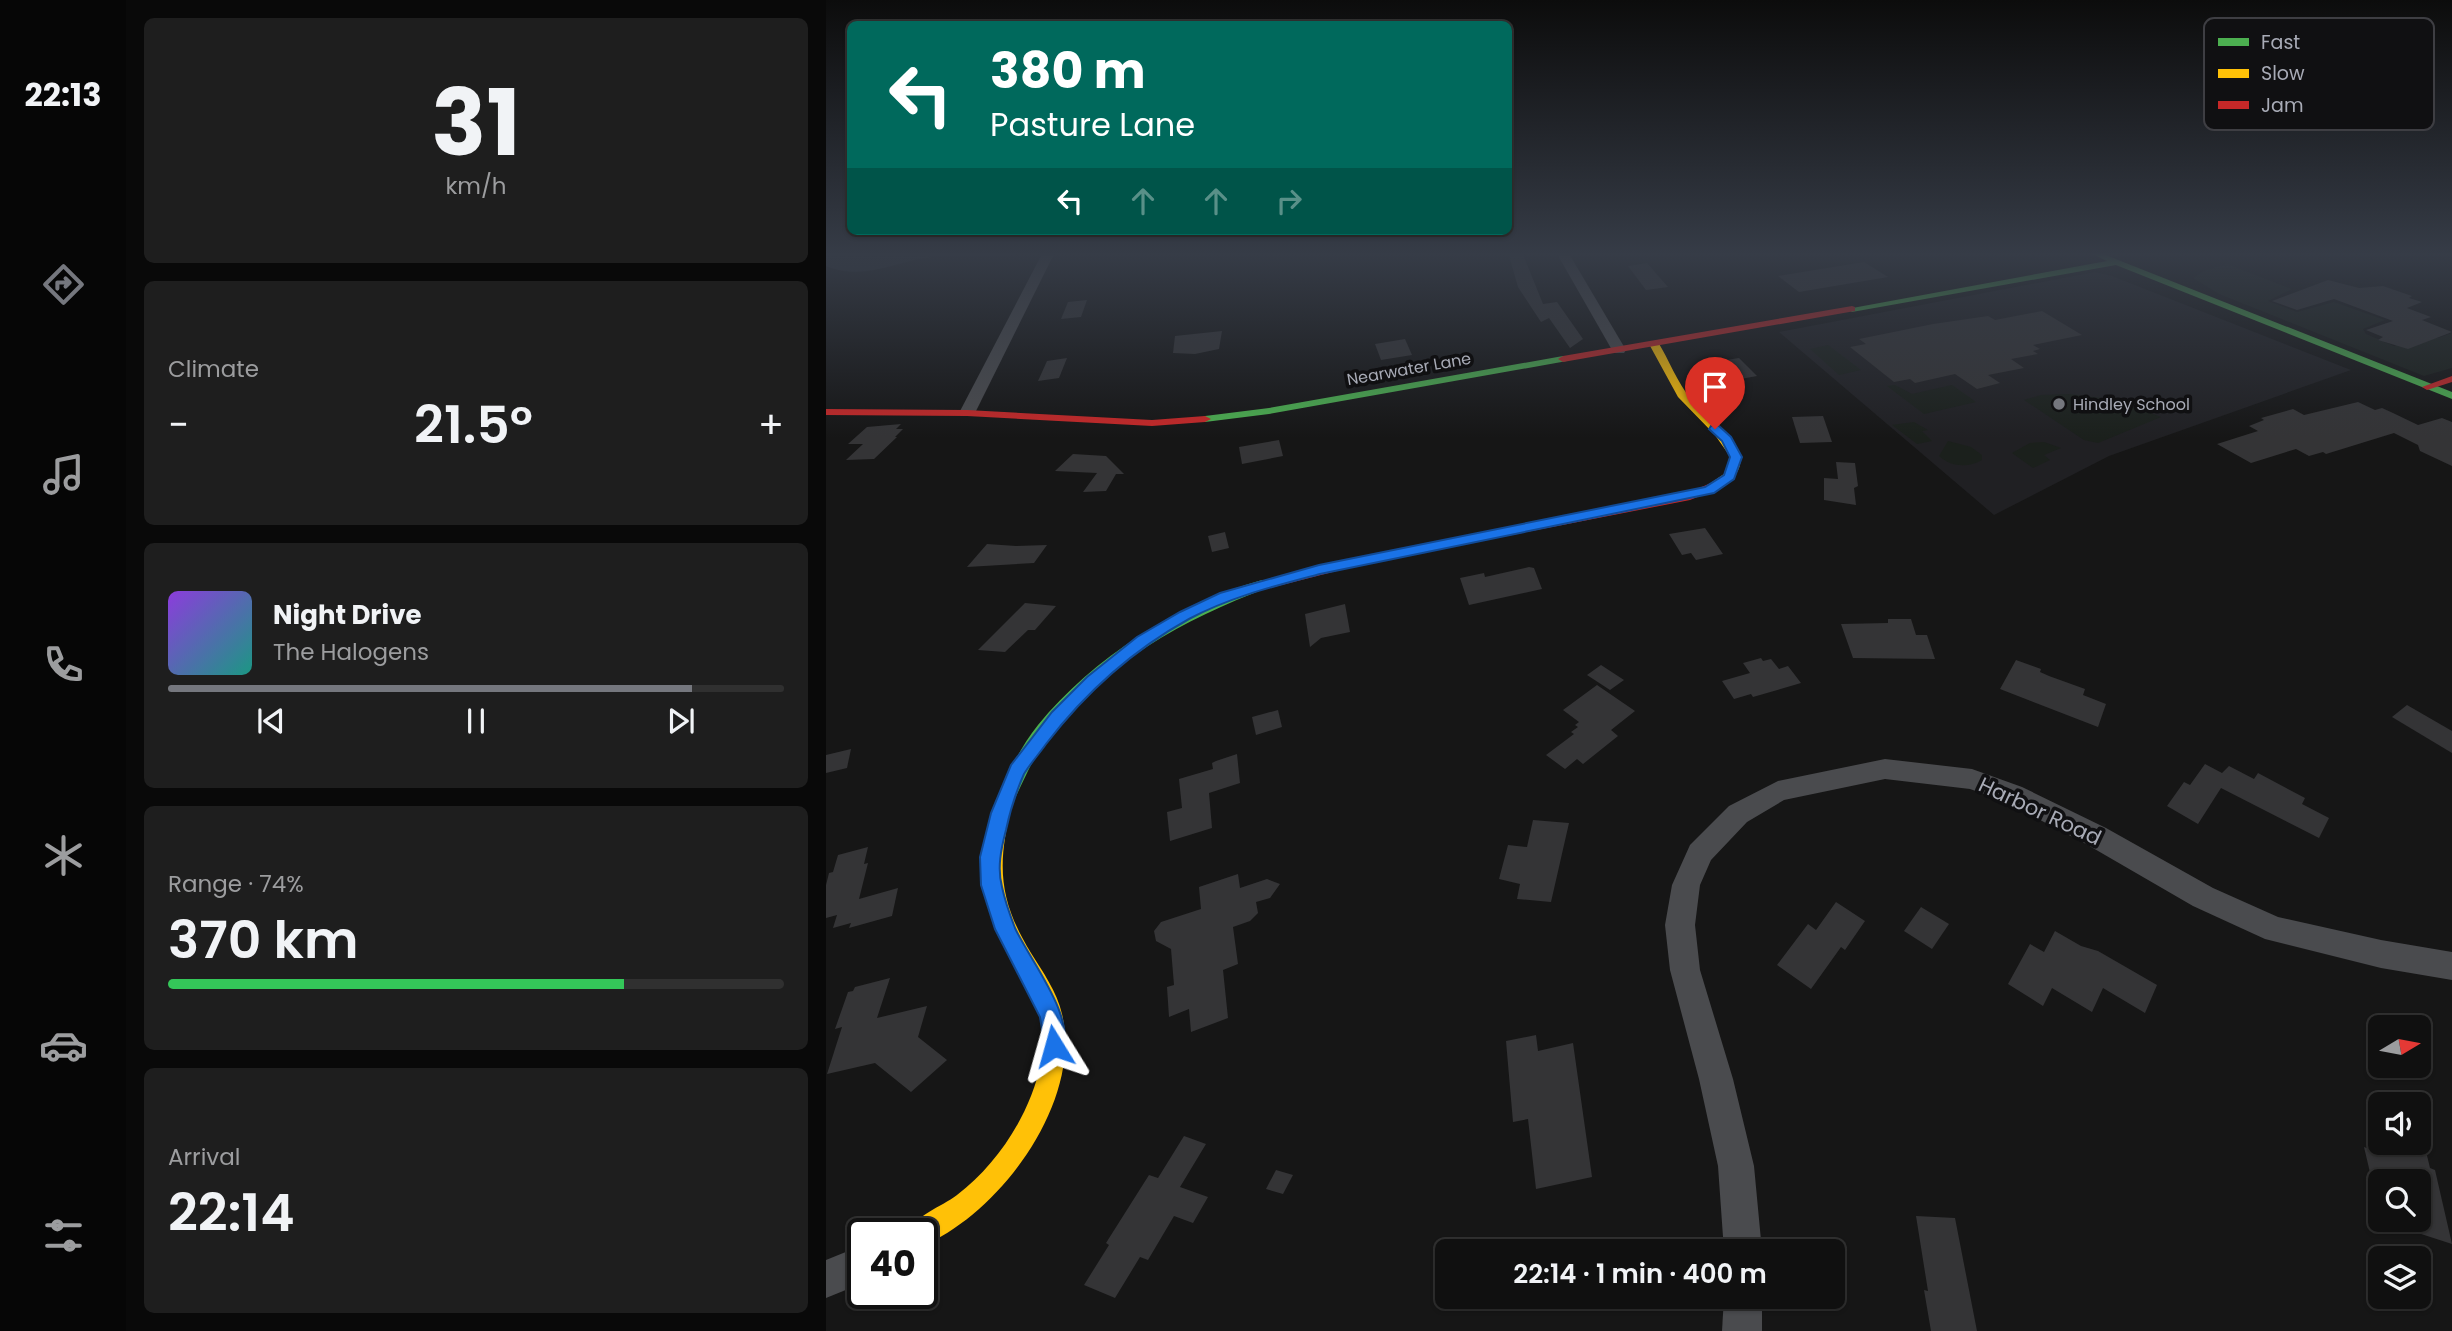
<!DOCTYPE html>
<html lang="en">
<head>
<meta charset="utf-8">
<style>
	body { margin:0; font-family:Poppins,sans-serif; background:#1e1e1e; color:#f1f3f6; height:100vh; display:flex; flex-direction:column; font-size:26px; white-space:nowrap }
	* { box-sizing:border-box; margin:0 }
	p { font-size:23px; color:#9c9d9f }
	.icon { flex:none; width:38px; height:38px; fill:none; stroke:currentColor; stroke-width:2; stroke-linecap:round; stroke-linejoin:round }
	.map { position:relative; flex:1; overflow:hidden }
	.drawer { display:flex; flex-direction:column; gap:18px; padding:18px; background:#090909; width:700px }
	.drawer>* { flex:none }
	.banner { position:absolute; left:21px; top:21px; width:665px; height:214px; border-radius:10px; box-shadow:0 2px 5px #0004,0 0 0 2px #303030; background:#00695c; color:#fff; overflow:hidden }
	.needle { width:46px; rotate:80deg }
	.buttons { position:absolute; left:1542px; top:1015px; display:grid; gap:14px }
	.buttons a { display:grid; place-items:center; width:63px; height:63px; border-radius:10px; background:#101010; box-shadow:0 2px 5px #0004,0 0 0 2px #303030; font-size:35px }
	.speed { position:absolute; left:21px; top:1218px; display:flex; gap:14px; font-size:35px; font-weight:700; text-align:center }
	.speed>* { display:grid; place-content:center; width:91px; height:91px; border-radius:50%; background:#101010; box-shadow:0 2px 5px #0004,0 0 0 2px #303030; line-height:1 }
	.speed .limit { border:4px solid #111; border-radius:10px; background:#fff; color:#111 }
	.pin { position:absolute; display:grid; place-items:center; width:60px; height:60px; color:#fff; margin:-72px -30px; border-radius:50% 50% 50% 0; rotate:-45deg; box-shadow:0 0 7px #0007 }
	.pin .icon { rotate:45deg }
	.me { position:absolute; width:77px; margin:-38px; rotate:352deg; stroke-linejoin:round; filter:drop-shadow(0 0 5px #0008) }
	.turn { display:flex; align-items:center; gap:24px; height:147px; padding:0 28px; font-size:32px }
	.turn .icon { width:91px; height:91px; stroke-width:2.5 }
	.turn b { display:block; font-size:49px; line-height:60px }
	.lanes { display:flex; align-items:center; height:66px; padding:0 28px; background:#0003; justify-content:center; gap:35px; direction:ltr }
	.lanes .off { opacity:.35 }
	.big { font-size:52px; font-weight:600; line-height:1.1 }
	.drawer .widget { flex:1; display:flex; flex-direction:column; justify-content:center; gap:10px; min-width:0; padding:0 24px; border-radius:10px; background:#1e1e1e }
	.drawer .dial { align-items:center; gap:0 }
	.dial b { font-size:91px; line-height:1 }
	.song { display:flex; align-items:center; gap:21px }
	.cover { width:84px; height:84px; border-radius:10px; background:linear-gradient(135deg,hsl(270 70% 55%),hsl(170 70% 35%)) }
	.played { height:7px; border-radius:4px; background:linear-gradient(90deg,#75777e 85%,#303030 85%) }
	.keys { display:flex; justify-content:space-around; direction:ltr }
	.heat { display:flex; justify-content:space-between; align-items:center; font-size:38px; direction:ltr }
	.charge { height:10px; border-radius:5px; background:linear-gradient(90deg,#34c759 74%,#303030 0) }
	.trip { position:absolute; left:609px; top:1239px; width:410px; height:70px; border-radius:10px; background:#101010; box-shadow:0 2px 5px #0004,0 0 0 2px #303030; font-weight:600; line-height:70px; text-align:center }
	main { display:flex; flex:1; min-height:0 }
	.dock { display:flex; flex-direction:column; width:126px; justify-content:space-around; align-items:center; background:#060606; color:#9c9d9f }
	.dock .icon { width:49px; height:49px }
	.dock .current { color:#75777e }
	.dock b { font-size:32px; color:#f1f3f6 }
	.map>svg:first-child { display:block }
	.built { fill:#202023 }
	.green { fill:#1b201c }
	.water { fill:#2a2f36 }
	.building { fill:#343436 }
	.lines { fill:none; stroke-linecap:round; stroke-linejoin:round }
	.street { fill:#4a4b4e; fill-rule:evenodd }
	.fast { fill:#4caf50; fill-rule:evenodd }
	.slow { fill:#ffc107; fill-rule:evenodd }
	.jam { fill:#c62828; fill-rule:evenodd }
	.route { fill:#1a73e8; stroke:#114b97; stroke-width:2 }
	.poi-dot { fill:#75777e; stroke:#101012; stroke-width:2.5 }
	.labels { text-anchor:middle; dominant-baseline:central; stroke-width:7; stroke-linejoin:round; paint-order:stroke }
	.far-street-label { font-size:16px; fill:#a8abb6; stroke:#101012 }
	.far-poi-label { font-size:16px; fill:#a8abb6; stroke:#101012; text-anchor:start }
	.near-street-label { font-size:21px; fill:#a8abb6; stroke:#101012 }
	.key { fill:#101012; stroke:#3e3e43; stroke-width:2 }
	.key-label { font-size:19px; fill:#a8abb6 }
</style>
</head>
<body>
<main>
<nav class="dock">
<b>22:13</b>
<svg class="icon current" aria-label="directions" viewBox="0 0 24 24"><path d="M12 3l9 9-9 9-9-9zM9 14v-3h6M13 9l2 2-2 2"/></svg>
<svg class="icon" aria-label="music" viewBox="0 0 24 24"><path d="M9 18V5l10-2v13"/><circle cx="6" cy="18" r="3"/><circle cx="16" cy="16" r="3"/></svg>
<svg class="icon" aria-label="phone" viewBox="0 0 24 24"><path d="M5 4h4l2 5-3 2q2 4 5 5l2-3 5 2v4C11 20 4 13 5 4z"/></svg>
<svg class="icon" aria-label="climate" viewBox="0 0 24 24"><path d="M12 3v18M4 7l16 10M4 17L20 7"/></svg>
<svg class="icon" aria-label="car" viewBox="0 0 24 24"><path d="M5 17H2v-5l4-1 3-4h7l3 4 3 1v5h-3M9 17h6M6 11h13"/><circle cx="7" cy="17" r="2"/><circle cx="17" cy="17" r="2"/></svg>
<svg class="icon" aria-label="filters" viewBox="0 0 24 24"><path d="M4 7h16M4 17h16"/><circle cx="9" cy="7" r="2"/><circle cx="15" cy="17" r="2"/></svg>
</nav>
<section class="drawer">
<div class="widget dial"><b>31</b><p>km/h</p></div>
<div class="widget"><p>Climate</p>
<div class="heat"><a>−</a><b class="big">21.5°</b><a>+</a></div>
</div>
<div class="widget">
<div class="song"><i class="cover"></i><div><b>Night Drive</b><p>The Halogens</p></div></div>
<div class="played"></div>
<div class="keys"><svg class="icon" aria-label="previous" viewBox="0 0 24 24"><path d="M18 5L8 12l10 7zM5 5v14"/></svg><svg class="icon" aria-label="pause" viewBox="0 0 24 24"><path d="M8 5v14M16 5v14"/></svg><svg class="icon" aria-label="next" viewBox="0 0 24 24"><path d="M6 5l10 7-10 7zM19 5v14"/></svg></div>
</div>
<div class="widget"><p>Range · 74%</p><b class="big">370 km</b><div class="charge"></div></div>
<div class="widget"><p>Arrival</p><b class="big">22:14</b></div>
</section>
<div class="map">
<svg width="1626" height="1331" viewBox="0 0 1626 1331">
	<rect width="100%" height="100%" fill="#161616"/>
	<polygon class="built" points="1269,272 1286,276 1525,370 1283,456 1168,515 953,332"/>
	<g class="green">
		<polygon points="1401,264 1466,289 1442,301 1471,312 1508,302 1559,320 1537,329 1540,334 1568,346 1603,335 1612,338 1626,333 1626,368 1598,376 1393,294 1367,278 1378,271"/>
		<polygon points="1002,345 1035,370 1013,375 984,349"/>
		<polygon points="1069,385 1086,394 1126,385 1150,402 1098,414 1061,386"/>
		<polygon points="1243,394 1291,400 1335,417 1272,443 1258,440 1198,400 1215,395"/>
		<polygon points="1088,422 1102,430 1096,431 1106,441 1091,444 1066,425"/>
		<path d="M1122,441L1145,447L1156,455V460C1142,468 1125,467 1113,456Z"/>
		<polygon points="1218,442 1235,448 1218,455 1224,460 1207,468 1186,453 1204,443"/>
	</g>
	<path class="water" d="M0,252H200C170,260 138,255 107,257C70,260 40,282 0,266Z"/>
	<g class="building">
		<polygon points="682,252 696,252 717,304 731,302 757,339 744,348 723,318 715,322 692,287"/>
		<polygon points="1038,262 1062,277 973,292 952,276"/>
		<polygon points="821,263 842,287 820,290 802,266"/>
		<polygon points="1502,280 1533,288 1557,286 1586,296 1583,298 1596,302 1581,308 1605,317 1596,320 1626,332 1582,349 1552,340 1557,337 1540,330 1567,321 1508,299 1471,310 1446,301"/>
		<polygon points="261,300 255,317 235,319 242,302"/>
		<polygon points="1216,311 1256,335 1207,345 1214,349 1207,351 1212,354 1185,359 1198,368 1162,375 1174,383 1151,389 1129,374 1089,383 1084,379 1068,382 1024,347 1040,344 1033,339 1107,324 1162,316 1169,320"/>
		<polygon points="396,331 393,349 369,354 347,353 349,336"/>
		<polygon points="579,339 586,355 555,360 549,344"/>
		<polygon points="241,358 233,378 212,381 221,361"/>
		<polygon points="913,358 931,376 909,380 894,361"/>
		<polygon points="1532,402 1549,410 1556,408 1567,413 1592,425 1616,418 1626,422 1626,466 1594,451 1592,445 1568,433 1500,454 1497,452 1483,456 1470,449 1425,463 1391,444 1432,431 1423,426 1438,420 1435,418 1467,409 1478,415"/>
		<polygon points="997,416 1006,442 974,443 966,417"/>
		<polygon points="75,424 70,429 77,429 69,437 71,437 48,459 20,460 37,444 22,444 41,427"/>
		<polygon points="453,440 457,456 416,464 413,447"/>
		<polygon points="247,454 280,456 298,474 286,474 290,474 280,491 257,492 271,473 229,471"/>
		<polygon points="1010,462 1029,463 1032,486 1028,488 1030,505 998,500 998,478 1012,479"/>
		<polygon points="879,528 897,554 870,560 865,553 856,555 843,534"/>
		<polygon points="399,532 403,548 386,552 382,536"/>
		<polygon points="161,544 190,546 221,545 208,563 141,567"/>
		<polygon points="703,567 708,568 716,589 643,605 634,578 658,573 659,577"/>
		<polygon points="199,603 230,606 209,630 202,630 179,652 152,650"/>
		<polygon points="519,604 524,632 495,638 484,647 479,614"/>
		<polygon points="1062,619 1085,619 1090,635 1101,635 1109,659 1027,658 1015,624 1062,623"/>
		<polygon points="935,658 937,661 945,659 953,669 962,666 975,683 927,697 925,694 908,699 896,681 924,673 917,663"/>
		<polygon points="1190,660 1215,669 1214,672 1223,676 1259,689 1257,695 1280,704 1272,727 1174,689"/>
		<polygon points="775,665 798,680 784,690 761,675"/>
		<polygon points="771,685 809,711 785,730 792,736 757,764 751,759 739,769 720,755 748,734 745,732 752,727 749,725 753,722 737,710"/>
		<polygon points="1581,705 1626,731 1626,753 1566,717"/>
		<polygon points="452,710 456,727 430,735 426,717"/>
		<polygon points="25,749 21,768 0,773 0,755"/>
		<polygon points="411,754 414,783 383,793 386,828 344,841 341,812 356,808 353,779 387,769 386,763 390,761"/>
		<polygon points="1379,764 1396,773 1403,766 1428,779 1432,773 1479,798 1476,804 1503,818 1493,838 1395,788 1372,824 1341,806 1358,782 1364,785"/>
		<polygon points="707,820 743,823 725,902 691,899 694,884 673,879 682,845 701,847"/>
		<polygon points="42,847 38,864 42,863 33,899 72,888 66,916 23,928 25,923 7,928 11,915 0,918 0,885 3,873 7,872 12,855"/>
		<polygon points="412,874 414,888 441,879 454,884 444,898 430,902 432,913 424,921 407,927 412,964 397,970 402,1018 365,1032 363,1009 343,1017 341,987 348,985 345,949 330,941 328,931 335,922 375,909 373,887"/>
		<polygon points="1010,902 1039,921 1019,950 1015,947 985,989 951,965 982,924 990,930"/>
		<polygon points="1095,907 1123,924 1106,949 1078,931"/>
		<polygon points="1229,931 1255,946 1272,951 1331,985 1319,1013 1277,988 1266,1012 1226,988 1217,1006 1182,984 1204,944 1218,952"/>
		<polygon points="64,978 51,1018 101,1006 92,1037 121,1060 85,1092 49,1063 1,1074 16,1027 9,1029 22,992 27,991 29,987"/>
		<polygon points="710,1035 712,1051 747,1043 766,1177 710,1189 702,1119 687,1122 680,1041"/>
		<polygon points="358,1136 380,1144 354,1187 382,1197 367,1223 348,1216 322,1260 314,1257 289,1298 258,1285 283,1245 280,1243 323,1175 332,1178"/>
		<polygon points="1555,1143 1598,1143 1604,1168 1609,1170 1626,1244 1592,1233 1592,1181 1546,1181 1538,1147 1546,1150 1545,1145 1556,1148"/>
		<polygon points="450,1170 467,1175 457,1194 440,1189"/>
		<polygon points="1090,1216 1129,1218 1151,1331 1105,1331 1098,1290 1102,1291"/>
	</g>
	<g class="lines">
		<g class="street">
			<polygon points="217,252 229,252 149,413 147,416 135,416 133,413"/>
			<polygon points="730,252 742,252 800,350 798,353 788,353 786,350"/>
			<polygon points="1059,759 1146,769 1196,787 1280,828 1387,888 1452,917 1555,940 1626,952 1626,980 1555,968 1439,939 1367,906 1260,844 1178,801 1144,789 1059,779 958,800 921,822 885,860 874,885 869,925 874,970 907,1079 928,1166 936,1251 898,1251 892,1166 873,1079 844,970 839,925 846,885 864,845 903,806 952,781"/>
			<polygon points="37,1245 37,1283 0,1298 0,1260"/>
			<polygon points="898,1297 936,1297 936,1331 896,1331"/>
		</g>
		<g class="fast">
			<polygon points="1262,252 1272,252 1626,392 1626,399 1290,265 1026,312 1021,309 1281,261"/>
			<polygon points="737,356 742,359 741,361 443,414 379,422 373,419 379,416 443,408"/>
			<path d="M436,580L441,582L443,585L441,588C358,619 279,663 224,734C206,757 197,784 183,810L177,812L171,810L168,805C180,777 193,749 212,725C267,658 352,603 436,580Z"/>
		</g>
		<g class="slow">
			<path d="M824,342H832C843,360 851,382 865,399C880,416 928,447 911,472C905,482 896,488 885,491L879,487L898,474L903,466V455L889,435L852,397L823,344Z"/>
			<path d="M177,798L183,800L186,805C171,864 172,899 205,953C217,972 231,992 236,1014C257,1101 174,1214 96,1246V1234H81C88,1216 115,1207 131,1195C172,1164 205,1113 215,1062C231,980 141,932 159,841C162,827 164,812 171,800Z"/>
		</g>
		<g class="jam">
			<polygon points="1026,306 1029,307 1029,311 737,362 732,359 737,356"/>
			<polygon points="1626,376 1626,382 1601,390 1596,387"/>
			<polygon points="0,409 141,410 326,420 379,416 385,419 379,422 326,426 141,416 0,415"/>
			<polygon points="885,483 891,487 889,490 864,500 538,564 436,590 429,585 431,582 538,556 861,493"/>
		</g>
	</g>
	<linearGradient id="sky" x2="0" y2="1"><stop stop-color="#0c0c0c"/><stop offset="0.58" stop-color="#363c47"/><stop offset="1" stop-color="#363c47" stop-opacity="0"/></linearGradient>
	<rect width="1626" height="438" fill="url(#sky)"/>
	<path class="route" d="M885,426H893L905,437L916,457L908,479L888,493L494,574C449,586 404,597 363,619C307,650 259,693 220,744C213,754 204,764 198,774C190,792 184,811 180,830C175,849 171,868 176,887C179,901 184,915 189,928C204,961 251,1017 236,1054L228,1057L220,1054L214,1017L169,929L155,885L154,857L165,813L185,765L226,712L261,677L311,637L354,612L394,593L493,565L879,487L898,475L904,457L896,441L883,429Z"/>
	<circle class="poi-dot" cx="1233" cy="404" r="7"/>
	<g class="labels">
		<g class="far-street-label">
			<text transform="translate(583 369) rotate(-10)">Nearwater Lane</text>
		</g>
		<g class="far-poi-label">
			<text x="1247" y="404">Hindley School</text>
		</g>
		<g class="near-street-label">
			<text transform="translate(1214 811) rotate(25)">Harbor Road</text>
		</g>
	</g>
	<rect x="1378" y="18" width="230" height="112" rx="10" class="key"/>
	<rect x="1392" y="38" width="31" height="8" fill="#4caf50"/>
	<rect x="1392" y="69" width="31" height="9" fill="#ffc107"/>
	<rect x="1392" y="101" width="31" height="8" fill="#c62828"/>
	<g class="key-label">
		<text x="1435" y="49">Fast</text>
		<text x="1435" y="80">Slow</text>
		<text x="1435" y="112">Jam</text>
	</g>
</svg>
<div class="buttons">
<a><svg class="needle" viewBox="-14 -14 28 28"><path d="M0-13l5 13h-10z" fill="#e53935"/><path d="M0 13l5-13h-10z" fill="#9c9d9f"/></svg></a>
<a><svg class="icon" aria-label="sound" viewBox="0 0 24 24"><path d="M4 9h4l5-4v14l-5-4H4zM17 9q2 3 0 6"/></svg></a>
<a><svg class="icon" aria-label="search" viewBox="0 0 24 24"><circle cx="10" cy="10" r="6"/><path d="M15 15l6 6"/></svg></a>
<a><svg class="icon" aria-label="layers" viewBox="0 0 24 24"><path d="M12 4l9 5-9 5-9-5zM3 14l9 5 9-5"/></svg></a>
</div>
<div class="speed"><div class="limit">40</div></div>
<div class="pin" style="left:889px;top:429px;background:#d93025"><svg class="icon" aria-label="arrive" viewBox="0 0 24 24"><path d="M6 21V4h12l-3 4 3 4H6"/></svg></div>
<svg class="me" style="left:228px;top:1046px" viewBox="-20 -20 40 40"><path d="M0-17L14 15 0 8-14 15z" fill="#1a73e8" stroke="#fff" stroke-width="4"/></svg>
<div class="trip">22:14 · 1 min · 400 m</div>
<div class="banner">
<div class="turn"><svg class="icon" aria-label="left" viewBox="0 0 24 24"><path d="M17 20v-9H6M10 6l-5 5 5 5"/></svg><div><b>380 m</b>Pasture Lane</div></div>
<div class="lanes"><svg class="icon" aria-label="left" viewBox="0 0 24 24"><path d="M17 20v-9H6M10 6l-5 5 5 5"/></svg><svg class="icon off" aria-label="ahead" viewBox="0 0 24 24"><path d="M12 20V5M6 11l6-6 6 6"/></svg><svg class="icon off" aria-label="ahead" viewBox="0 0 24 24"><path d="M12 20V5M6 11l6-6 6 6"/></svg><svg class="icon off" aria-label="right" viewBox="0 0 24 24"><path d="M7 20v-9h11M14 6l5 5-5 5"/></svg></div>
</div>
</div>
</main>
</body>
</html>
